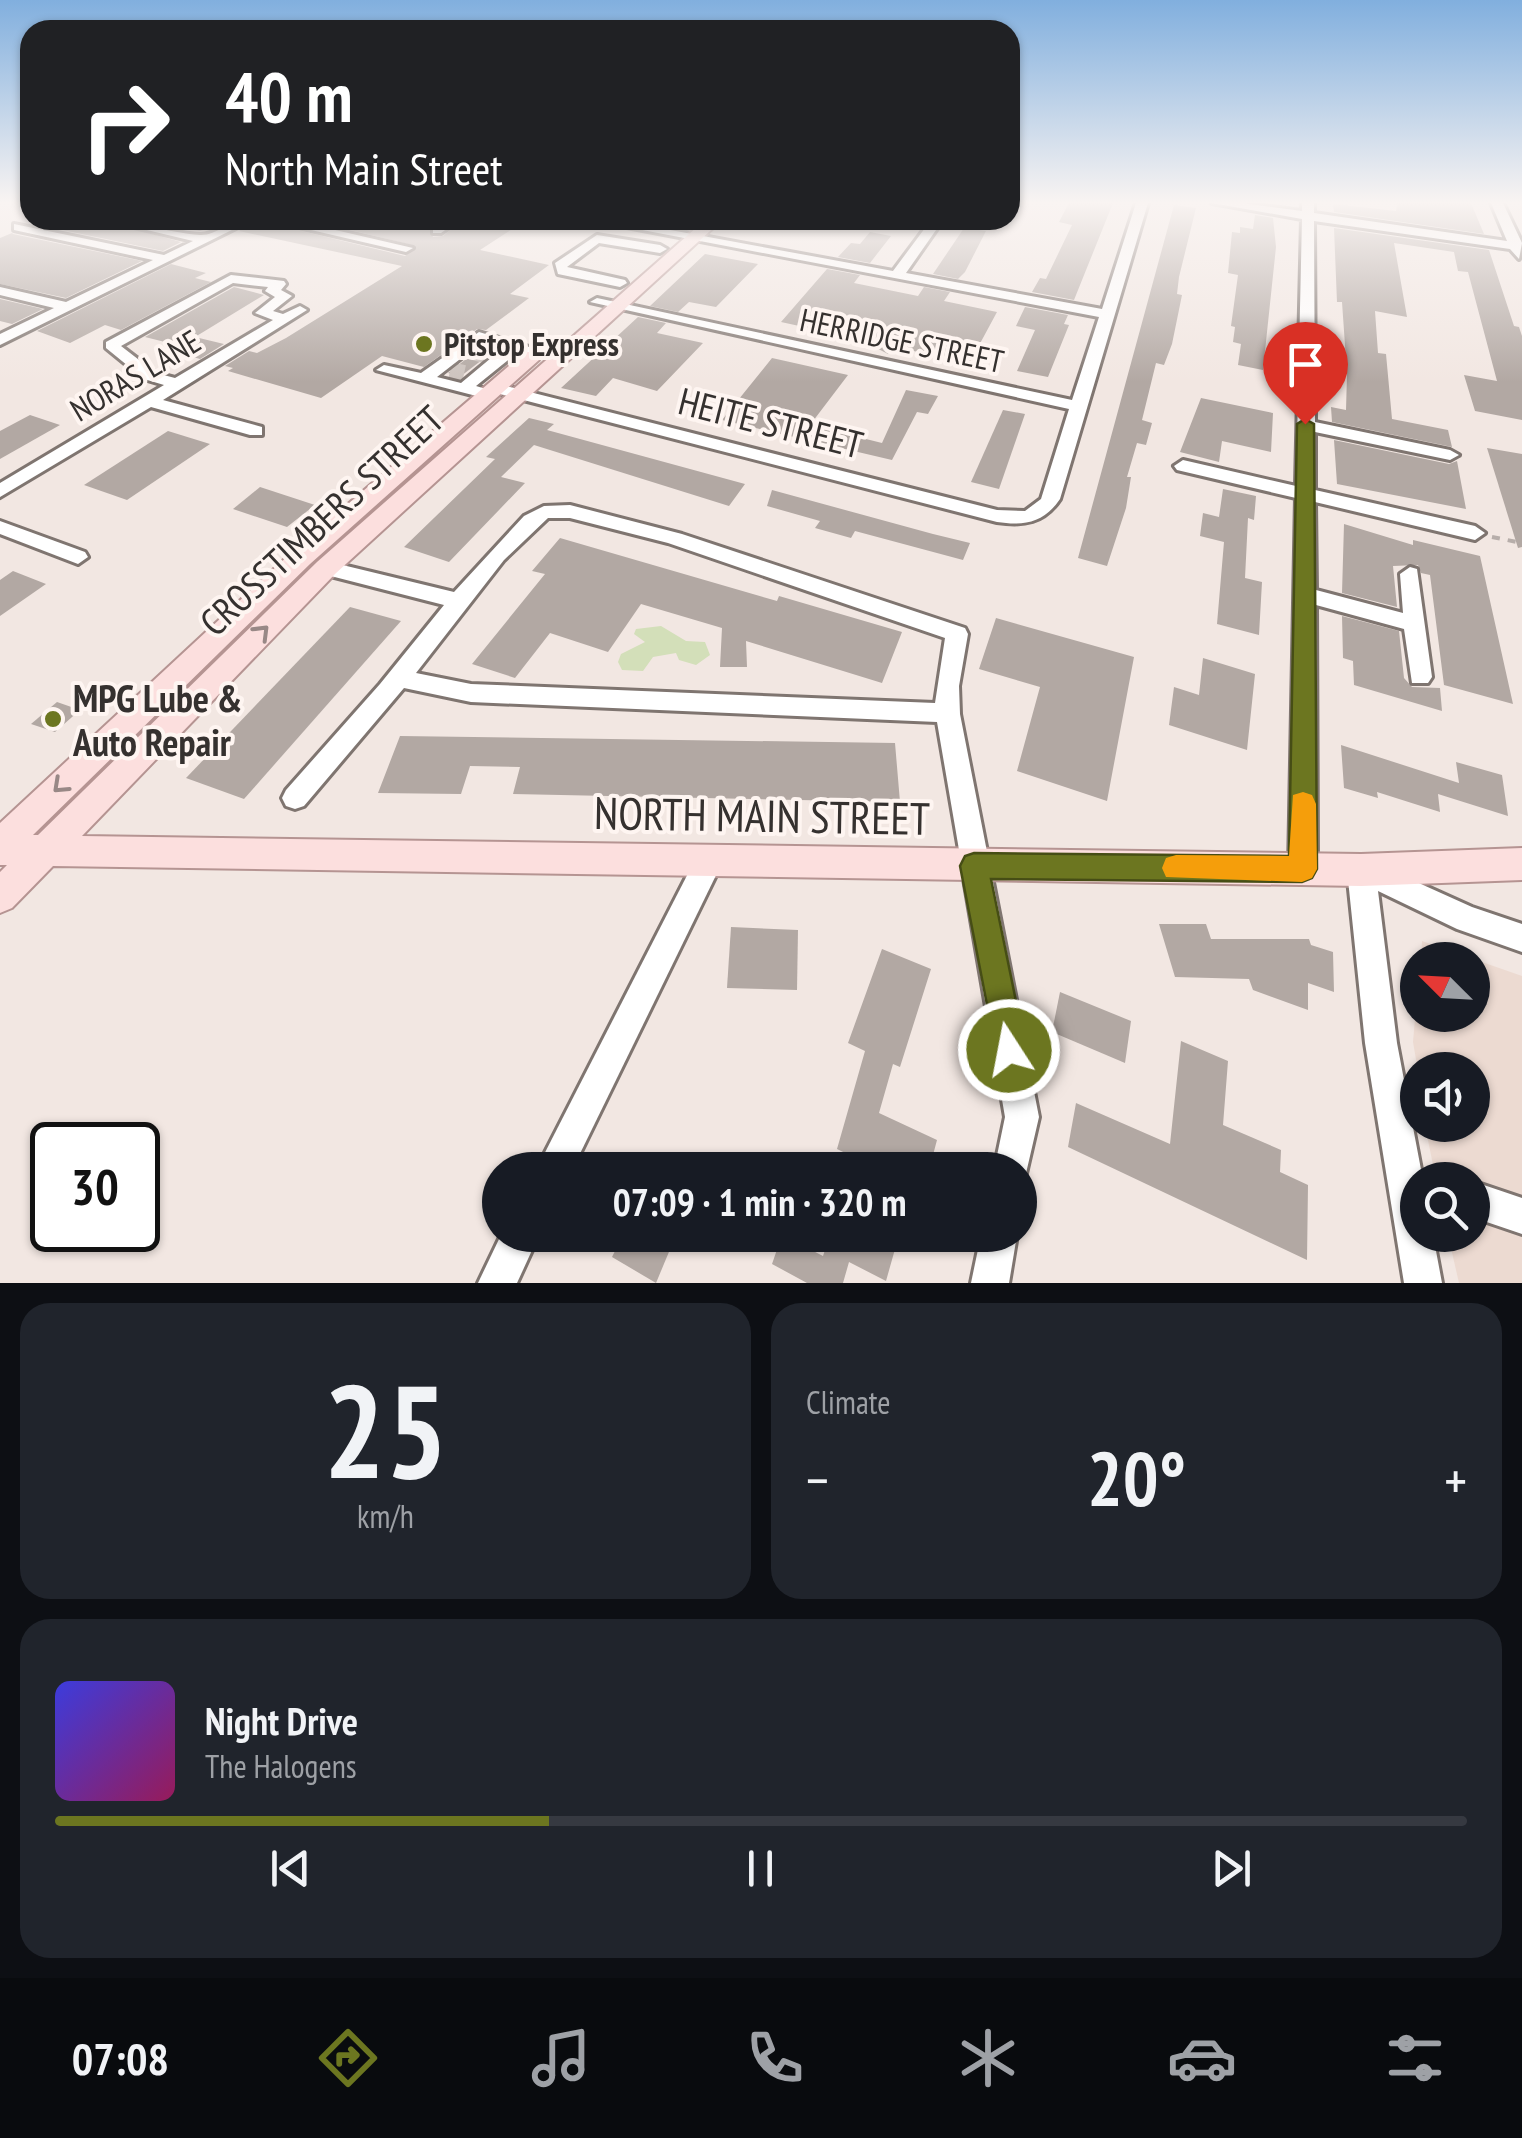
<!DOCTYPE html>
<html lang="en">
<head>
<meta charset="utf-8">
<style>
	body { margin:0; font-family:"PT Sans Narrow",sans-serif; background:#20242c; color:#f1f3f6; height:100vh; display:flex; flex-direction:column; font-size:38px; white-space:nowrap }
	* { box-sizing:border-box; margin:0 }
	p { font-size:32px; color:#9ea1a6 }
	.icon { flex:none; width:55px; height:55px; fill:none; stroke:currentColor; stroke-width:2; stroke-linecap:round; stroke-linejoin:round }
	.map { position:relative; height:1283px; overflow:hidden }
	.details { display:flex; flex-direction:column; gap:20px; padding:20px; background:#0d0f14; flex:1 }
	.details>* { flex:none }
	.guide { position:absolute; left:20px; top:20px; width:1000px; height:210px; border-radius:30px; box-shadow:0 2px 8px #0004; background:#202124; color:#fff; overflow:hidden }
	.needle { width:65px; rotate:294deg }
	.tools { position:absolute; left:1400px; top:942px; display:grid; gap:20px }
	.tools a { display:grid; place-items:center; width:90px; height:90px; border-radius:50%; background:#171b24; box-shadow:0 2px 8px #0004; font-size:50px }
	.speed { position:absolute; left:30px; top:1122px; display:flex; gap:20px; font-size:50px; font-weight:700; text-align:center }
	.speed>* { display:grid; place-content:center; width:130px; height:130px; border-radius:50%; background:#171b24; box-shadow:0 2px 8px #0004; line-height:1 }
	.speed .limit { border:5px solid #111; border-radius:15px; background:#fff; color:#111 }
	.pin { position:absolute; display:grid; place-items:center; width:85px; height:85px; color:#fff; margin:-102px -42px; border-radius:50% 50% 50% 0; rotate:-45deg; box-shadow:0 0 10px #0007 }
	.pin .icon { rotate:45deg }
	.me { position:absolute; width:110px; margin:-55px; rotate:349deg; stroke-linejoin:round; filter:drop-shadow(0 0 8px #0008) }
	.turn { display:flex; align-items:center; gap:35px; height:210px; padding:0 40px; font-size:45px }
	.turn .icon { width:130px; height:130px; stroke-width:2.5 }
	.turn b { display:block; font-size:70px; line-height:85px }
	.big { font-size:75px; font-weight:700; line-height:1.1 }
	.details .tile { flex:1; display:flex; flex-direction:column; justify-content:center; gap:15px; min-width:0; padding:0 35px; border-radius:30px; background:#20242c }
	.details .dial { align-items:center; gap:0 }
	.dial b { font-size:130px; line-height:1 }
	.song { display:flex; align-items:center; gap:30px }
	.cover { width:120px; height:120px; border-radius:15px; background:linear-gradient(135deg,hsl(240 70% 55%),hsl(330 70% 35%)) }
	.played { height:10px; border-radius:5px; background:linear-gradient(90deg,#6c7620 35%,#363941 35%) }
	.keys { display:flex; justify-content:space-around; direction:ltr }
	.heat { display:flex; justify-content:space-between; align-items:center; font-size:55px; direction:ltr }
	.details .tiles { flex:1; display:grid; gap:20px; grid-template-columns:1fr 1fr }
	.tile:last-child { grid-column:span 2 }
	.trip { position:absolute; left:482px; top:1152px; width:555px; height:100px; border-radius:50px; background:#171b24; box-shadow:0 2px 8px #0004; font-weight:700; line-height:100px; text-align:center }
	.dock { display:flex; height:160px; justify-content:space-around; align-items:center; background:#090b0e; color:#9ea1a6 }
	.dock .icon { width:70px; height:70px }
	.dock .active { color:#6c7620 }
	.dock b { font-size:45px; color:#f1f3f6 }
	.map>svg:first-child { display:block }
	.built { fill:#ecdad1 }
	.green { fill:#d3dfb9 }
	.building { fill:#b2a8a3 }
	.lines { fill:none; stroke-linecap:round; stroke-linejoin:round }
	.minor-tunnel { stroke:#ccc3be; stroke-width:18; stroke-dasharray:18 9; stroke-linecap:butt }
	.minor-casing { stroke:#7f7570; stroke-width:6 }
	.major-casing { stroke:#b59492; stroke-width:4 }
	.path { stroke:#b7aeaa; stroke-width:4; stroke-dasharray:8 8; stroke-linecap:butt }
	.minor { fill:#fff; fill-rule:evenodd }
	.major { fill:#fcdfde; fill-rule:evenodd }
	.oneway { stroke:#988886 }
	.route { fill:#6c7620; stroke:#464d15; stroke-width:2.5 }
	.slow { fill:#f59e0b }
	.poi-dot { fill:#6c7620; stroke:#fef5f1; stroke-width:4 }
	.labels { text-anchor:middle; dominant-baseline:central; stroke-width:8; stroke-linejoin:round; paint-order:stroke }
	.far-street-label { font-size:32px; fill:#35312f; stroke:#fef5f1 }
	.far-poi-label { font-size:32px; font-weight:bold; fill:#35312f; stroke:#fef5f1; text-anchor:start }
	.street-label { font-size:38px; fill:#35312f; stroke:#fef5f1 }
	.poi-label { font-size:38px; font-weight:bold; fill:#35312f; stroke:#fef5f1; text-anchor:start }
	.near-street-label { font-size:45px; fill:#35312f; stroke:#fef5f1 }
</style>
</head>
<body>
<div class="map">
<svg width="1522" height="1283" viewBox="0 0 1522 1283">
	<rect width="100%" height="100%" fill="#f2e7e2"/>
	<polygon class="built" points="1422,941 1522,976 1522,1283 1459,1283 1448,1235 1472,1235 1472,1180 1436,1180 1425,1125 1472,1125 1472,1070 1418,1071 1413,1042 1417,995 1418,1015 1472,1015 1472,960 1421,960"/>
	<polygon class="green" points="661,626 686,641 705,642 710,655 696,665 679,660 676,653 653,657 643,671 622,670 618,662 621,654 645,642 634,634 636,629"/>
	<g class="building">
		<polygon points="1069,203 1113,203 1074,300 1032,292 1040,278 1046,279 1072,225 1059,222"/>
		<polygon points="1397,203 1471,203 1484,234 1334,212 1333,204 1396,211"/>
		<polygon points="1174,205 1196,208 1179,277 1177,294 1182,295 1172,344 1164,365 1156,363 1142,420 1152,423 1146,445 1137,443 1127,477 1131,477 1126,508 1107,566 1078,558"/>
		<polygon points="1255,215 1273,218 1276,247 1263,370 1238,365 1241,344 1233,342 1235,327 1231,326 1238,275 1228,273 1232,232 1240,233 1240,227 1253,229"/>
		<polygon points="45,220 101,220 181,242 163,251 34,224"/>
		<polygon points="139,220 233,220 200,231"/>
		<polygon points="256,220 405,256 416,246 309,220 437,220 429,227 433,237 443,236 463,220 526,220 480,250 549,265 510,294 529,298 486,330 477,329 424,367 382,356 321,398 228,371 233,368 225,366 249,351 257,353 286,338 402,266 239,231"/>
		<polygon points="964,228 986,231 965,272 958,279 933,274"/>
		<polygon points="1334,228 1489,250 1514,326 1519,327 1522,336 1522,420 1475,411 1464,375 1497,381 1468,272 1458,271 1454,252 1394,243 1407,317 1375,311 1378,353 1386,354 1392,419 1448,430 1452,447 1332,422 1331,407 1346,410 1347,374 1342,302 1337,302"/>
		<polygon points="870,232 891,236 870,263 838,257 851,243 860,244"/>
		<polygon points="12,233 13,234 142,261 66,298 0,284 0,238"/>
		<polygon points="705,254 758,264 716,307 689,302 678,312 650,306"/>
		<polygon points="171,264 206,273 195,278 211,282 121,330 105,325 70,343 37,331"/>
		<polygon points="827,269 860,275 854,283 918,296 924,287 950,292 944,301 997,312 970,362 893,347 888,354 859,339 781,322"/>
		<polygon points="234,287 264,295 195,337 224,344 200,359 165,349 173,344 145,337"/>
		<polygon points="0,299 43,309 12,324 0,321"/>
		<polygon points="1025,307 1068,315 1064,324 1069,325 1048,377 1017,371 1035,330 1016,326"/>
		<polygon points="638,317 666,323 657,333 703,343 657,391 613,378 596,396 561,388"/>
		<polygon points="483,346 495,350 461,376 448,373"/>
		<polygon points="772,358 848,375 810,425 882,443 906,390 938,396 928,414 917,412 892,460 722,420"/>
		<polygon points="1201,398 1273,413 1271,452 1222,441 1219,462 1180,452"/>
		<polygon points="1003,410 1025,414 999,489 971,482"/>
		<polygon points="30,415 60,425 0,459 0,431"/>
		<polygon points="529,418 554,424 547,430 745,484 729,506 534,445 501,477 525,483 449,562 404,547 495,459 486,457"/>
		<polygon points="168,431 210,444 127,500 84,485"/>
		<polygon points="1334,440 1449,464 1457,461 1466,509 1337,484"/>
		<polygon points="1487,448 1522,454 1522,547 1518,548"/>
		<polygon points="260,487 315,505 287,527 233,509"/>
		<polygon points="1223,489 1256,496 1254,520 1248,518 1245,578 1262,582 1259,635 1217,624 1224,542 1200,536 1203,513 1219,517"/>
		<polygon points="772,490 933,534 970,543 963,560 855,531 851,538 815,528 820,521 767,506"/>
		<polygon points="1344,524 1413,545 1413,540 1480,556 1513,704 1444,685 1430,575 1421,573 1418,565 1393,566 1397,607 1342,593"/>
		<polygon points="560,538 777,601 779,596 902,632 882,683 746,641 747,667 720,667 722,628 641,604 608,652 550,633 515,678 472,664 545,574 532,571"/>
		<polygon points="13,571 46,584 0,616 0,580"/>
		<polygon points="350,607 401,621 244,799 186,778"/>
		<polygon points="1342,616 1399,631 1404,678 1412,687 1440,688 1442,711 1354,685 1353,661 1343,658"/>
		<polygon points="996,618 1134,657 1107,801 1017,771 1040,687 979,669"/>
		<polygon points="1203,658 1255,674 1247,750 1169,725 1174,687 1199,695"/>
		<polygon points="57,702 80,710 55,732 31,724"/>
		<polygon points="400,736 895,743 900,802 513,794 520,767 470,766 461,794 378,793"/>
		<polygon points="1341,745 1459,783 1456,762 1502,775 1508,816 1438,794 1440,812 1377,792 1378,798 1344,788"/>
		<polygon points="1159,924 1206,924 1211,939 1309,939 1311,945 1333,952 1334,992 1308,983 1308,1010 1253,990 1249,979 1175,977"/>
		<polygon points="731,927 798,930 797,990 727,988"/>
		<polygon points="882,949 931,969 900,1067 893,1064 879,1113 937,1140 929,1170 880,1170 837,1149 865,1051 848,1043"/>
		<polygon points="1060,992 1131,1021 1125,1063 1052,1032"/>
		<polygon points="1181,1041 1228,1061 1223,1125 1281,1150 1280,1172 1308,1185 1307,1260 1068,1147 1076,1103 1170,1144"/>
		<polygon points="623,1235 676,1235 656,1283 612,1257"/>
		<polygon points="782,1235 823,1256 830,1235 899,1235 886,1281 849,1262 843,1283 807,1283 772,1264"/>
	</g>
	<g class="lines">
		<g class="minor-tunnel">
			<polyline points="474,351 488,355"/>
			<polyline points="450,371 464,374"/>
		</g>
		<g class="minor-casing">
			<g id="minor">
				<path d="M1136,203H1148L1060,499C1044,523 1024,526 997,522L496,393L488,399L376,370L384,365L421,373L479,332L546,352L538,357L518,352L476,386L486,389L494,383L997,510L1025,511L1041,499L1069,409L590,302L597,298L1072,400L1099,317L590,220H616L893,271L931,220H943L906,273L1102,309ZM482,342L503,348L461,383L437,377Z"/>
				<polygon points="1212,203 1241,203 1302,211 1302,203 1314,203 1314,213 1507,241 1491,203 1503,203 1522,243 1519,259 1510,249 1314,221 1315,422 1450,450 1459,455 1450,460 1315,432 1315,490 1475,526 1485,533 1475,540 1315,502 1316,590 1403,613 1400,574 1410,567 1417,569 1432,677 1428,683 1412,683 1404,629 1316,605 1317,869 1313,878 1303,882 1293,878 1289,869 1296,498 1177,470 1174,466 1183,460 1296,486 1302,219"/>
				<path d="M105,220C138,220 167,233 200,235C215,236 230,220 252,220L0,345V334L54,308L0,295V287L66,302L153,260L14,230V224L164,255L193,241Z"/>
				<polygon points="268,220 292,220 413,248 406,252"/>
				<polygon points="444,220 459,220 441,233 433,233 433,227"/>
				<polygon points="597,235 660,245 667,249 660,253 599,243 567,267 625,280 627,283 620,287 558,274 555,263"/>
				<path d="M231,275L284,281L286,284L281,290L292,296L273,311L283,314L300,306L307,310L163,400L262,427V435H250L151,407L0,497V483L164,385L144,379L106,348V342ZM233,283L268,287L265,291L275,297L255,313L273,320L175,378L156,373L121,346Z"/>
				<path d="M570,505L682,534L965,628L968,634L959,686L960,714L1039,1117L1024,1182L1020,1184V1170H994L1005,1117L937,722L471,702L404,688L304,806L295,809L286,806L282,798L286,790L380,684L444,605L319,573L316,568L319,563L326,561L454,592L524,516L544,506ZM548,518H570L668,543L945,638L935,703L471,684L416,673L504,560Z"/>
				<polygon points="0,521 85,552 88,557 78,564 0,534"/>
				<polygon points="708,850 718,854 722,863 572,1170 536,1170 698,854"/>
				<polygon points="1361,857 1472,907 1522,924 1522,952 1457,929 1378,891 1397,1043 1423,1180 1418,1180 1418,1235 1433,1235 1442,1283 1404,1283 1365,1043 1347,870 1351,861"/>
				<polygon points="1472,1181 1522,1198 1522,1234 1472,1217"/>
				<polygon points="501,1235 539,1235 517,1283 478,1283"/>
				<polygon points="981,1235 1017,1235 1009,1283 971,1283"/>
			</g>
		</g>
		<g class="major-casing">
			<polygon id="major" points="705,220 722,220 335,574 82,836 1361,854 1522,848 1522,880 1361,886 53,866 12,908 0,913 0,872 7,865 0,865 0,823 292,552 525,352 539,352 539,360 310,564 33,835 38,835 317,562"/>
		</g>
		<polyline class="path" points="1492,537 1522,543"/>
		<use href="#minor" class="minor"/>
		<use href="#major" class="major"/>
	</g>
	<defs><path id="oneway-chevron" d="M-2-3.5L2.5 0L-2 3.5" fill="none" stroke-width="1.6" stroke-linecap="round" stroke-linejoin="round" transform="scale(2.5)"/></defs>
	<g class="oneway">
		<use href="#oneway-chevron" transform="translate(262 632) rotate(-45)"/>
		<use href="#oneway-chevron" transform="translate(60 786) rotate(137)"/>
	</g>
	<linearGradient id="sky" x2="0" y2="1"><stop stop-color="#81afde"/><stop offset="0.53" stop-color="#f9f4f2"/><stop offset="1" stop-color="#f9f4f2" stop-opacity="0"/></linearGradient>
	<rect width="1522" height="382" fill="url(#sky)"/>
	<polygon class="route" points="1305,419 1314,424 1317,869 1312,878 1302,882 991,879 1026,1050 1021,1061 1009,1066 998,1061 960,866 965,856 974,853 1289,856 1297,424"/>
	<polygon class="slow" points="1303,792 1312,795 1316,804 1317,869 1312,878 1302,882 1166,877 1162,868 1166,858 1176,855 1289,856 1293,795"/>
	<g class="poi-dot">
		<circle cx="424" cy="344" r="10"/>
		<circle cx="53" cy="719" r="10"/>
	</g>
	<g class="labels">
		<g class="far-street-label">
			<text transform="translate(902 340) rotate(12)">HERRIDGE STREET</text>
			<text transform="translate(135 375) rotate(-31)">NORAS LANE</text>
		</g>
		<g class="far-poi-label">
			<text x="444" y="344">Pitstop Express</text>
		</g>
		<g class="street-label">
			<text transform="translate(771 422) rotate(14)">HEITE STREET</text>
			<text transform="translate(321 520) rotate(-43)">CROSSTIMBERS STREET</text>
		</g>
		<g class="poi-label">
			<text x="73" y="697">MPG Lube &amp;<tspan x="73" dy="44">Auto Repair</tspan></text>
		</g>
		<g class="near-street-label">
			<text transform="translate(762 815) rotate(1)">NORTH MAIN STREET</text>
		</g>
	</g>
</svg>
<div class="tools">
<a><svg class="needle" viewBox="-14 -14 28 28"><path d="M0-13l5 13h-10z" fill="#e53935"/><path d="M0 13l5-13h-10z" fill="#9ea1a6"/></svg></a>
<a><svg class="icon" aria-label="sound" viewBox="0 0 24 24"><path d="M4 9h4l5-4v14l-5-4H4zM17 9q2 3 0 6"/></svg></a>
<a><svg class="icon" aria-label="search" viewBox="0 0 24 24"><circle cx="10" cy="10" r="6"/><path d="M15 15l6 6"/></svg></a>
</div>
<div class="speed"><div class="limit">30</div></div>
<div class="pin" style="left:1305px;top:424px;background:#d93025"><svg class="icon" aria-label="arrive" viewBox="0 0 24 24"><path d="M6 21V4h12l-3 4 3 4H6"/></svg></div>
<svg class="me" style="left:1009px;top:1050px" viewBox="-20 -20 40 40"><circle r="17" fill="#6c7620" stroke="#fff" stroke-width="3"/><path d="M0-11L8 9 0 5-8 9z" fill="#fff"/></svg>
<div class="trip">07:09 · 1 min · 320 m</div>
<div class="guide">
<div class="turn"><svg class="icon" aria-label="right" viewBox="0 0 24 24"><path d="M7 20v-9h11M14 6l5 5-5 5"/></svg><div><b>40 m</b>North Main Street</div></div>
</div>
</div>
<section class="details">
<div class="tiles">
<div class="tile dial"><b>25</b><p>km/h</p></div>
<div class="tile"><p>Climate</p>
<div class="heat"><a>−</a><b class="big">20°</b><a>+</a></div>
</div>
<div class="tile">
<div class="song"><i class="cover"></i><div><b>Night Drive</b><p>The Halogens</p></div></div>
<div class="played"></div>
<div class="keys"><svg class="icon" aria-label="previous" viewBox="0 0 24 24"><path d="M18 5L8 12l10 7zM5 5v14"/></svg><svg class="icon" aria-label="pause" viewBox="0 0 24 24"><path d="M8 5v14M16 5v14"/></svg><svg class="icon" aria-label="next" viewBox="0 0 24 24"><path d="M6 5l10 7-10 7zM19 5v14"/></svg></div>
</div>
</div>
</section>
<nav class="dock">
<b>07:08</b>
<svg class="icon active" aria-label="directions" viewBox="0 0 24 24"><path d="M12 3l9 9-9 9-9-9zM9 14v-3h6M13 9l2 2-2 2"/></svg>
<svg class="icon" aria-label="music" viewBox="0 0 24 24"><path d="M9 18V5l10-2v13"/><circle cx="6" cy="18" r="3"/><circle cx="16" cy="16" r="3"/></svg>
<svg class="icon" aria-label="phone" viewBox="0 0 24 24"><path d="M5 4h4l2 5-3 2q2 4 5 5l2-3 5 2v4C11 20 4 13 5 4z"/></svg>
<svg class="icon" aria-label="climate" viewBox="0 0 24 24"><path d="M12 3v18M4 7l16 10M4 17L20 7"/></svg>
<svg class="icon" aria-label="car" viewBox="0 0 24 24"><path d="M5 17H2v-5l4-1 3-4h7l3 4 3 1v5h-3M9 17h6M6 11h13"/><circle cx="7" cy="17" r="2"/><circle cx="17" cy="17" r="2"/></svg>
<svg class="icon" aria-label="filters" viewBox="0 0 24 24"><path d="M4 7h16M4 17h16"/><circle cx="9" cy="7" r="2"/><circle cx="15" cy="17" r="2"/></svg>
</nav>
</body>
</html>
